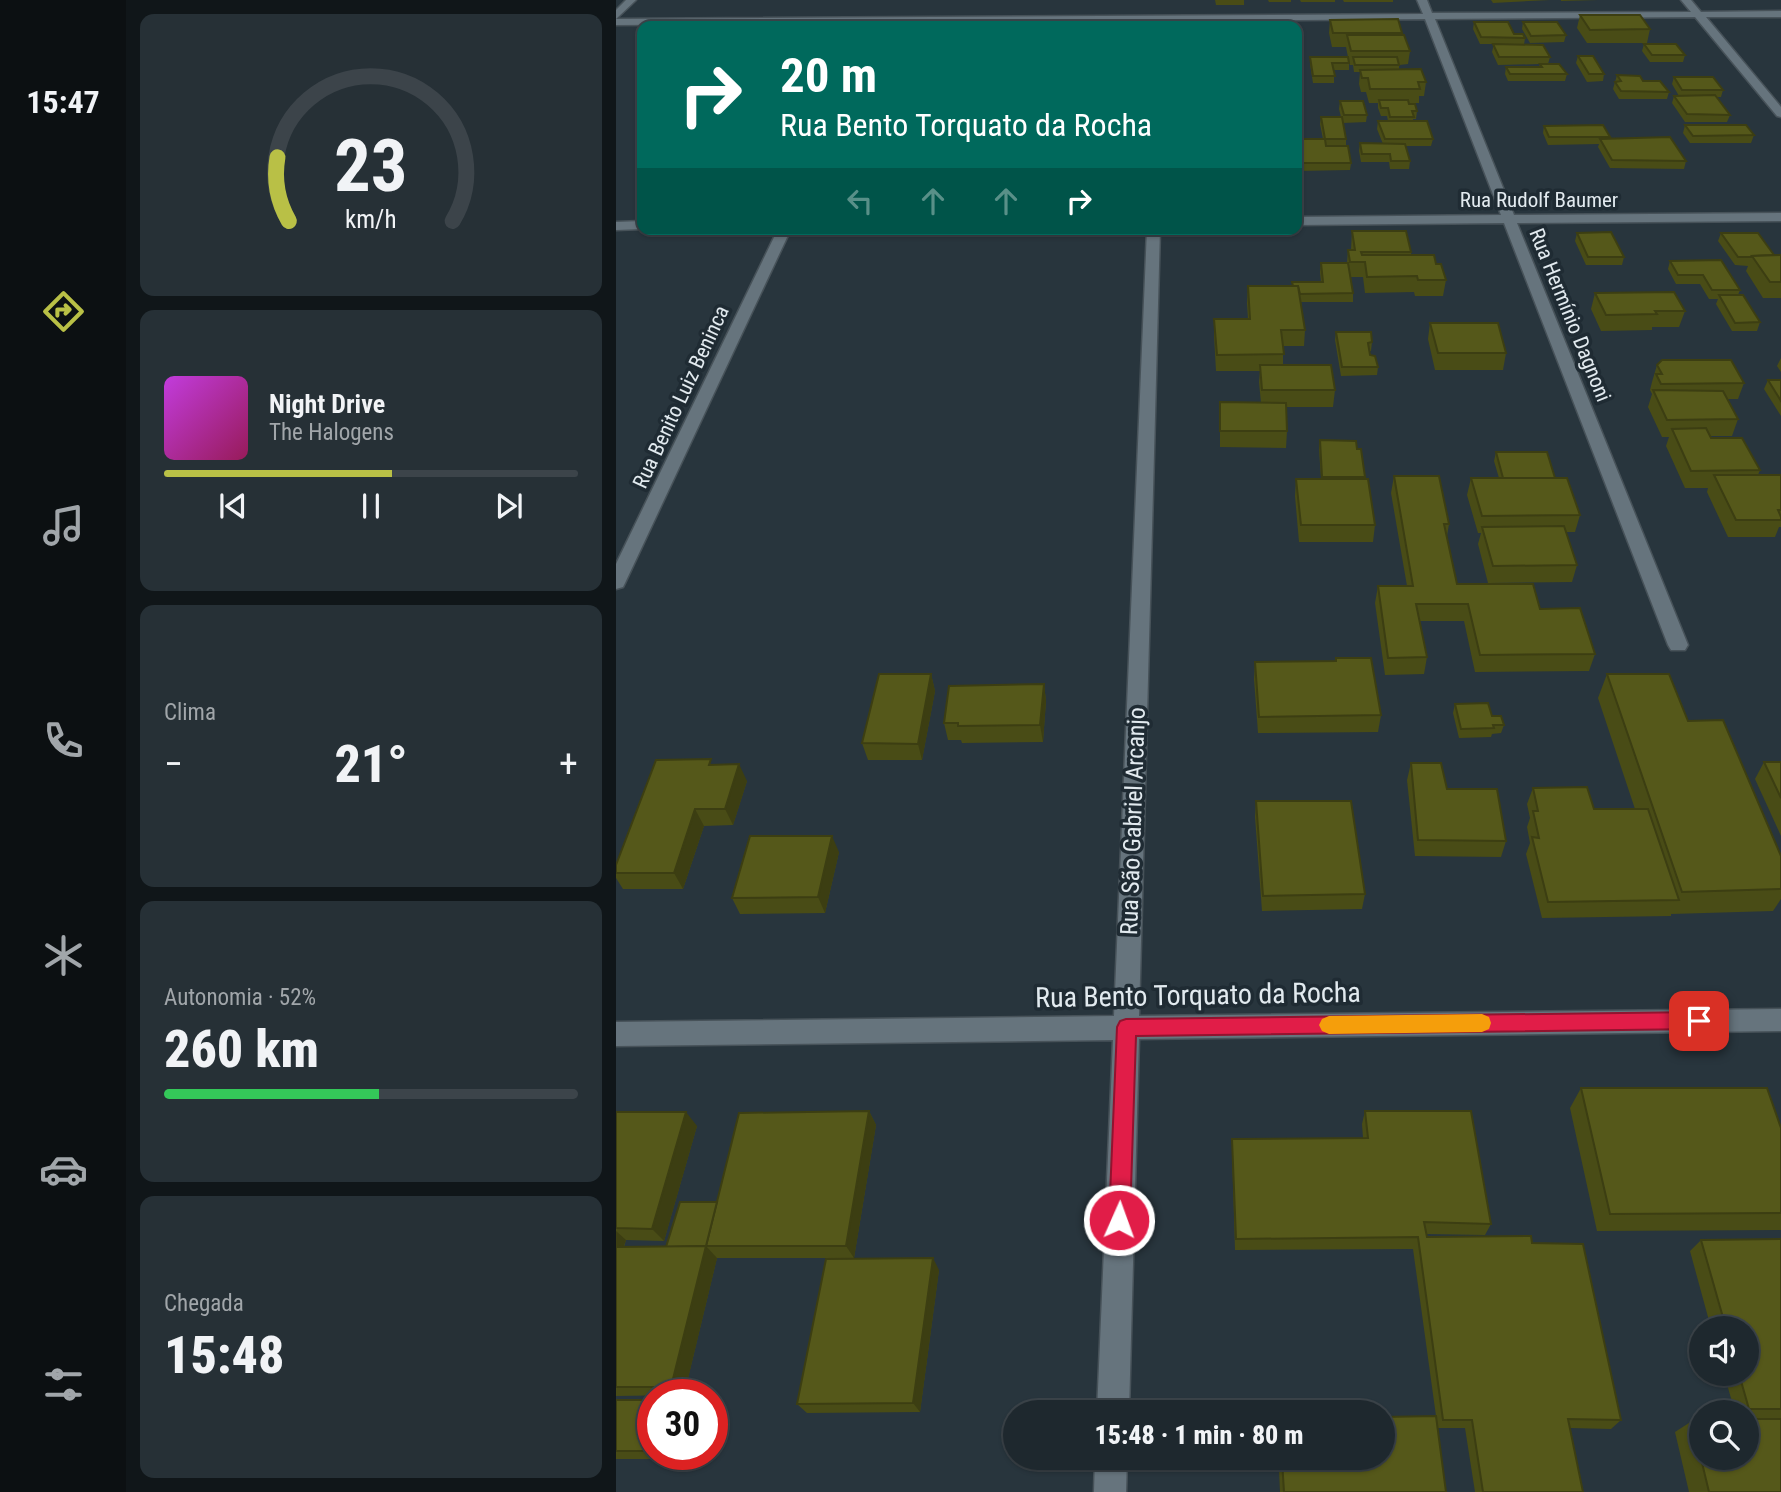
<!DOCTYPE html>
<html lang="pt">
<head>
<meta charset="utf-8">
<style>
	body { margin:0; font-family:"Roboto Condensed",sans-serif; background:#263036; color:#f1f3f6; height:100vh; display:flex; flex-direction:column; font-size:26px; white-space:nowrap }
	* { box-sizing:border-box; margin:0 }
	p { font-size:23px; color:#a1a6aa }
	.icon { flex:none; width:38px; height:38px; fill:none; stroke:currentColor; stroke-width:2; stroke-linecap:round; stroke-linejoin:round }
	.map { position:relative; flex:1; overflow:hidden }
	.side { display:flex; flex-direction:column; gap:14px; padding:14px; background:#101619; width:490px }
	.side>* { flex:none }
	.top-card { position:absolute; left:21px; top:21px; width:665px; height:214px; border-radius:14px; box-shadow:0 2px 5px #0004,0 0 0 2px #3c444a; background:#00695c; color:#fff; overflow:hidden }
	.fabs { position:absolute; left:1073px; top:1316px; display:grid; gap:14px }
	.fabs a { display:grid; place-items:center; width:70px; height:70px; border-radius:50%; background:#1e282e; box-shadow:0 2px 5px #0004,0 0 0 2px #3c444a; font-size:35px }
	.speed { position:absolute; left:21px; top:1379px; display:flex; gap:14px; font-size:35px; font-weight:700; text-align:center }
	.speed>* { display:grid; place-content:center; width:91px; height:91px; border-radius:50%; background:#1e282e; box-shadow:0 2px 5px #0004,0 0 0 2px #3c444a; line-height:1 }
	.speed .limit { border:10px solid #d22; background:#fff; color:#111 }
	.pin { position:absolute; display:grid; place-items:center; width:60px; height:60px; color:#fff; margin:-30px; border-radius:14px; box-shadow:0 4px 10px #0006 }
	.me { position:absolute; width:77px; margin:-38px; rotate:2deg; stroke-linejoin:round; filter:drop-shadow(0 0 5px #0008) }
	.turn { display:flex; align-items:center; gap:24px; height:147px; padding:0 28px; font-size:32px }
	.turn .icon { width:91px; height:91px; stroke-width:2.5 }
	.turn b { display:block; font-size:49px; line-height:60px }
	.lanes { display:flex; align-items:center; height:66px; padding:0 28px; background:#0003; justify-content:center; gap:35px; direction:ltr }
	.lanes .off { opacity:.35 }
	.big { font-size:52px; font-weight:800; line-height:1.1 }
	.side .widget { flex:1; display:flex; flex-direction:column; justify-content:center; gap:10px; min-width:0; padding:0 24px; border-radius:14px; background:#263036 }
	.side .dial { align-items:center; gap:0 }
	.dial svg { height:182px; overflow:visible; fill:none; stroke:#3c444a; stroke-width:7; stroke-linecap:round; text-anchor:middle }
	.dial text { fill:#f1f3f6; stroke:none }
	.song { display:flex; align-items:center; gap:21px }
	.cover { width:84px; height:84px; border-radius:10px; background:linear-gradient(135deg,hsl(290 70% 55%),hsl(330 70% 35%)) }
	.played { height:7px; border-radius:4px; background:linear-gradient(90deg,#b9c046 55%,#3c444a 55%) }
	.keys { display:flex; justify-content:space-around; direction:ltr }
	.heat { display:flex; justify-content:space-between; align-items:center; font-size:38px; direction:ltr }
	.charge { height:10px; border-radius:5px; background:linear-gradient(90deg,#34c759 52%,#3c444a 0) }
	.trip { position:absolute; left:387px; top:1400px; width:392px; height:70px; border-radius:35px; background:#1e282e; box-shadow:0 2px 5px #0004,0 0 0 2px #3c444a; font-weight:800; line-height:70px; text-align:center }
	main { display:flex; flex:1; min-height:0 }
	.menu { display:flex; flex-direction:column; width:126px; justify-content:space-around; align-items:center; background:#0c1012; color:#a1a6aa }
	.menu .icon { width:49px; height:49px }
	.menu .on { color:#b9c046 }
	.menu b { font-size:32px; color:#f1f3f6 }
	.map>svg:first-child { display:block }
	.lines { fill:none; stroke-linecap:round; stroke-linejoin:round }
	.minor-casing { stroke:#475259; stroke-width:3 }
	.minor { fill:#66747d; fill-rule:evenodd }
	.wall { fill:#494c16 }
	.shaded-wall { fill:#3c3e12 }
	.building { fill:#55581a; stroke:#3c3e12; stroke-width:2 }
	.route { fill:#e11d48; stroke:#92132f; stroke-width:2 }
	.slow { fill:#f59e0b }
	.labels { text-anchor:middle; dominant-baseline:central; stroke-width:7; stroke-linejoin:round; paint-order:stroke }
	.far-street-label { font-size:21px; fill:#e2eaef; stroke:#1f2b33 }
	.street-label { font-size:24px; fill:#e2eaef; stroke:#1f2b33 }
	.near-street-label { font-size:28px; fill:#e2eaef; stroke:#1f2b33 }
</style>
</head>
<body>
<main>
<nav class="menu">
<b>15:47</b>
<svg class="icon on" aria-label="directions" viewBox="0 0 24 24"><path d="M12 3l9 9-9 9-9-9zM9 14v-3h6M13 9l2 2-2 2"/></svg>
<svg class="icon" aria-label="music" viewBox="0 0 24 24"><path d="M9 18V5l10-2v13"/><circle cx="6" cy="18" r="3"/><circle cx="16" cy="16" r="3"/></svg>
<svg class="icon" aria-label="phone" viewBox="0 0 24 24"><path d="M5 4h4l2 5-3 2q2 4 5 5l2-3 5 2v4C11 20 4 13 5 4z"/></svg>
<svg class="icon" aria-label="climate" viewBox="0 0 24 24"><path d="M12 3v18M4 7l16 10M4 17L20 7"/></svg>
<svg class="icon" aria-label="car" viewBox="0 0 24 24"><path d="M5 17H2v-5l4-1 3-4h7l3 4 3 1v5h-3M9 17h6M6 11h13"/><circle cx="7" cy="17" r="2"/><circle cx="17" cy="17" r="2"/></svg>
<svg class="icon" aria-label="filters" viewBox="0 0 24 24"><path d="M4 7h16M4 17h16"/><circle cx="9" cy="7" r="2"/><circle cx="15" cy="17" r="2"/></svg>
</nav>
<section class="side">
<div class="widget dial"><svg viewBox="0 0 100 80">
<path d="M14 69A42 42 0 1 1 86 69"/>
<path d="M14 69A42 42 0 0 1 9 41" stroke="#b9c046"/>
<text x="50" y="56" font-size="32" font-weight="700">23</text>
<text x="50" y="72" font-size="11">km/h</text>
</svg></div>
<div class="widget">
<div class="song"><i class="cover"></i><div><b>Night Drive</b><p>The Halogens</p></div></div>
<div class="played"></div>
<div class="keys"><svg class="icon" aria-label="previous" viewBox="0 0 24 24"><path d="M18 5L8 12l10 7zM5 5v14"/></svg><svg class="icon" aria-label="pause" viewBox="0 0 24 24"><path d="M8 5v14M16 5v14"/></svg><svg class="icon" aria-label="next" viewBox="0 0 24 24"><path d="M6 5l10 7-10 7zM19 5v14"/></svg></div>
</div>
<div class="widget"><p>Clima</p>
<div class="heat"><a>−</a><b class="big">21°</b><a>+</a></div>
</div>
<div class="widget"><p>Autonomia · 52%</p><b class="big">260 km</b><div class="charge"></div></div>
<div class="widget"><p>Chegada</p><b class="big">15:48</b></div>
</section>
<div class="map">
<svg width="1165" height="1492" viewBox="0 0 1165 1492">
	<rect width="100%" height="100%" fill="#28353d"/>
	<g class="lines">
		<g class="minor-casing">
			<g id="minor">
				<polygon points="10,0 20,0 0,19 0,10"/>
				<polygon points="801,0 811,0 816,13 1075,12 1065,0 1075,0 1085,12 1165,11 1165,17 1090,17 1165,107 1165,117 1161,116 1079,17 819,19 898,215 1165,213 1165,221 901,223 1072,645 1069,650 1055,650 1052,645 888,223 681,225 681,217 885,215 809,19 0,25 0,19 807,14"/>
				<polygon points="26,221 26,229 0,230 0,222"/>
				<polygon points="162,229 175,229 9,583 7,587 0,589 0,564"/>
				<polygon points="531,229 544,229 523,1016 1165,1009 1165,1031 523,1039 513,1412 481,1412 497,1040 0,1046 0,1022 498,1016"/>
				<polygon points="479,1458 511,1458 510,1492 478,1492"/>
			</g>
		</g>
		<use href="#minor" class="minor"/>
	</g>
	<g class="wall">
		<polygon points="599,0 628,0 628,5 600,5"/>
		<polygon points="652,0 675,0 675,2 653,2"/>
		<polygon points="684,0 719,0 719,2 685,2"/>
		<polygon points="727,0 777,0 777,2 728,2"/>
		<polygon points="875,0 934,0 877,3"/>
		<polygon points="945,0 982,0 945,1"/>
		<polygon points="964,15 1034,29 1031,43 971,43 961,28"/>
		<polygon points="714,20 786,33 786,35 794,51 792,64 783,65 783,70 810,82 808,96 803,96 803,103 792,103 801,111 800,119 797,119 797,121 817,139 815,146 789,146 794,161 793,169 774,169 773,162 745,162 743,151 744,143 767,144 761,129 762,121 772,121 771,116 765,116 762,108 762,103 753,103 750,92 745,92 743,84 744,72 738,72 737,65 734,65 733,63 733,70 718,70 718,83 697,83 694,64 694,57 732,57 730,47 716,47 713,33"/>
		<polygon points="858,22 909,38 908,45 934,57 932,64 951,74 949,81 892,81 889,74 890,67 923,67 924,64 882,65 876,52 878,44 864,44 857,29"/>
		<polygon points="907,22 950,35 948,42 914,43 906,29"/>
		<polygon points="681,40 687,57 687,65 681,64"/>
		<polygon points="1028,44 1069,55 1067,62 1034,62 1026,51"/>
		<polygon points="962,56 988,74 987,81 971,82 960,63"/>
		<polygon points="1001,75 1053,92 1051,99 1003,99 997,89"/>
		<polygon points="1058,77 1107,90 1105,97 1101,97 1114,115 1111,122 1069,122 1056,103 1058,96 1063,96 1056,84"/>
		<polygon points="724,101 751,115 750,122 727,123 730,139 730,146 735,163 734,170 681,171 681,139 707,139 704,124 705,117 725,117 723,109"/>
		<polygon points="1069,125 1138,135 1135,143 1074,143 1067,133"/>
		<polygon points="928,126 994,137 993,139 1070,161 1068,169 994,168 982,147 983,144 932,145 927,133"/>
		<polygon points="736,231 795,252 795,255 820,264 830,280 827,296 799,296 798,292 749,293 747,277 735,277 737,293 737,302 685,302 689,330 688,346 667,346 667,365 719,390 717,407 670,407 671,431 670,448 604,447 604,402 645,403 643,382 644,371 600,371 598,336 598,319 632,319 631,303 632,286 676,286 676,282 705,282 704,272 705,263 731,263 732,250 735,250"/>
		<polygon points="961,233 1008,257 1006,265 970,265 959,241"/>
		<polygon points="1105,233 1158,255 1165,255 1165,298 1147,298 1130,271 1132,266 1119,265 1102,241"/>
		<polygon points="1054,261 1124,290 1122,295 1144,322 1141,331 1116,331 1100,304 1102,299 1093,299 1084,284 1060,284 1052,269"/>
		<polygon points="979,293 1069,311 1063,327 1036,327 1036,330 985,331 975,309"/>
		<polygon points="814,323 890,353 887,370 819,370 812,339"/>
		<polygon points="720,332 756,342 755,351 753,351 754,355 762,367 761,375 725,376 719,340"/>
		<polygon points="1165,358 1165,372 1161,366"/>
		<polygon points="1041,365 1128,383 1122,399 1112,399 1122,419 1116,436 1094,436 1095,438 1144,470 1142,475 1165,475 1165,527 1163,527 1159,537 1112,537 1091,492 1092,488 1069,488 1050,446 1053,437 1046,437 1032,407 1036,394 1034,390 1036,382"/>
		<polygon points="1152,380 1165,380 1165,416 1148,389"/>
		<polygon points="704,440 741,449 749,477 759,525 757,542 683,542 679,496 680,479 705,479 703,449"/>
		<polygon points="880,452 939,478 964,515 959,532 950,532 961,565 956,582 872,583 862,544 865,533 862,533 851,495 855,478 883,478 878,461"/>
		<polygon points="778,476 833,524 831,536 841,584 924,609 979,654 973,671 859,672 848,621 804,621 811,657 808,674 769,675 759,603 762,586 791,586 775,493"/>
		<polygon points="720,661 765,715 762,732 642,733 638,679 639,662"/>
		<polygon points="315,674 319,691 306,760 252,760 246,743"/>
		<polygon points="991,674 1072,721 1165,856 1165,899 1157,911 1055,914 1055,916 926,918 910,854 914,843 911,827 914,818 911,804 917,788 978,809 1019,809 982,698"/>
		<polygon points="428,684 430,701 427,742 346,743 345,740 332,740 328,723"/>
		<polygon points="839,704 876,716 888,725 885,733 876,734 875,737 843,738 837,713"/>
		<polygon points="1148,762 1165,762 1165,836 1139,779"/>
		<polygon points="795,763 831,789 890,841 885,857 799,856 791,780"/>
		<polygon points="97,765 131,781 117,825 88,826 67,889 7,889 0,878 0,865"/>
		<polygon points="640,801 749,894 746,909 646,911 639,817"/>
		<polygon points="223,852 209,913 124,914 116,898"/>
		<polygon points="965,1088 1165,1128 1165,1230 981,1231 954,1108"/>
		<polygon points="253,1111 260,1125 238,1258 101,1258 68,1395 0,1396 0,1112 81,1126 48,1241 10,1240 8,1247 50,1247 101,1202"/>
		<polygon points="749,1111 875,1224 869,1235 810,1234 811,1237 916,1243 1005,1420 995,1429 954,1428 967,1492 859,1492 849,1428 822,1428 830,1492 664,1492 663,1470 666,1460 766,1458 820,1416 797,1249 619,1250 616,1153 616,1139 747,1138 746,1124"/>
		<polygon points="1165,1239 1165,1418 1130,1418 1130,1412 1119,1412 1108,1374 1130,1374 1130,1328 1095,1328 1074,1251 1085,1240"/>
		<polygon points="323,1270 304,1412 191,1413 181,1404"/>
		<polygon points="0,1400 37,1400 37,1454 53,1454 52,1459 0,1459"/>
		<polygon points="1076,1421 1165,1492 1073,1492 1059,1432"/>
	</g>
	<g class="shaded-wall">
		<polygon points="315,674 319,691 306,760 302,744"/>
		<polygon points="428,684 430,701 427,742 424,725"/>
		<polygon points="123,764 131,781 117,825 109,809"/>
		<polygon points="79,809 88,826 67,889 58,873"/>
		<polygon points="216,836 223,852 209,913 202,897"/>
		<polygon points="253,1111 260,1125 238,1258 230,1246"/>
		<polygon points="70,1112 81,1126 48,1241 36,1229"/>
		<polygon points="0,1231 10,1240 5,1253 0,1249"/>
		<polygon points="90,1246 101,1258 68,1395 66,1395 55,1387"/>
		<polygon points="317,1258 323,1270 304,1412 297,1403"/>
		<polygon points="44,1454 53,1454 52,1459"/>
	</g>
	<g class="building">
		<polygon points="964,15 1024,15 1034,29 974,30"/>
		<polygon points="782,19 786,33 717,33 714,20"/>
		<polygon points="858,22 892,22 898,34 907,34 909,38 865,37"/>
		<polygon points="907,22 941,22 950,35 915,36"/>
		<polygon points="731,35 788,35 794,51 735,51"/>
		<polygon points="681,40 684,40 687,57 681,57"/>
		<polygon points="877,44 927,45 934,57 883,57"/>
		<polygon points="1028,44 1060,44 1069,55 1036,55"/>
		<polygon points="962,56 977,56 988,74 973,74"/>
		<polygon points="694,57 732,57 733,63 716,63 719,76 697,76"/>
		<polygon points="737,57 781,57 783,65 739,65"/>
		<polygon points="924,64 943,64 951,74 894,74 890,67 926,67"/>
		<polygon points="805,69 810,82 802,82 804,89 754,89 752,78 746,78 744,70"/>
		<polygon points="1001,75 1024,76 1027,81 1044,81 1053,92 1005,91 999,82 1005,81"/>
		<polygon points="1058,77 1097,77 1107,90 1066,90"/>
		<polygon points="1099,95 1114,115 1071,114 1058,96"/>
		<polygon points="763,100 792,100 793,104 799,104 801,111 796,111 798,117 774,117 772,108 765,108"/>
		<polygon points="724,101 747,101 751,115 728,115"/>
		<polygon points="705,117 726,117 730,139 709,139"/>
		<polygon points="762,121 811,121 817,139 769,139"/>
		<polygon points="987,125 994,137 933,137 928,126"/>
		<polygon points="1069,125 1130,125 1138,135 1077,136"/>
		<polygon points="1054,137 1070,161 996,160 984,139"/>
		<polygon points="681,139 709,139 710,146 732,146 735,163 681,163"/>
		<polygon points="744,143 789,144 794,161 775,161 774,154 746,154"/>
		<polygon points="736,231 790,231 795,252 745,252 746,255 818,255 820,264 825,264 830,280 802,280 801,276 751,277 749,262 734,262 732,250 739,250"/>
		<polygon points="995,232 1008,257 972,257 961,233"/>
		<polygon points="1105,233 1142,233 1158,255 1136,256 1135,257 1122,257"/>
		<polygon points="1165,255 1165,282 1154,282 1136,256"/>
		<polygon points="1105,260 1124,290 1096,290 1087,275 1062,275 1054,261"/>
		<polygon points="705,263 732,263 737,293 684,294 682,286 677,286 676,282 707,282"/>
		<polygon points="632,286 682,286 689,330 665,330 668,354 601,355 598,319 634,319"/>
		<polygon points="1058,292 1069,311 1039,311 1041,314 990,315 979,293"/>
		<polygon points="1103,295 1127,295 1144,322 1119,323"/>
		<polygon points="814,323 882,323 890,353 822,353"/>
		<polygon points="720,332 755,332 756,342 752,343 754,355 759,356 762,367 726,367"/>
		<polygon points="1046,360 1115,360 1128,383 1045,384 1040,374 1046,374 1041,365"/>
		<polygon points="644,365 715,365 719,390 646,390"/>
		<polygon points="1152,380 1165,380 1165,401"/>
		<polygon points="1037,390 1107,391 1122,419 1051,420"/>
		<polygon points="604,402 670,403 671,431 604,431"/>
		<polygon points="1090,428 1095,438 1126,438 1144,470 1075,471 1056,429"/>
		<polygon points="704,440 740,441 741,449 745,449 749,477 706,477"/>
		<polygon points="880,452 931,452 939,478 887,478"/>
		<polygon points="1098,475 1165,475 1165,510 1162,510 1165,517 1165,520 1120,520"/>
		<polygon points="778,476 823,476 833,524 828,524 841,584 917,584 924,609 964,608 979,654 864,655 852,604 800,604 811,657 772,658 762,586 797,586"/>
		<polygon points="855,478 951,478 964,515 866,516"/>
		<polygon points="680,479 752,479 759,525 685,525"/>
		<polygon points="948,526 961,565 877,566 866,527"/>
		<polygon points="720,658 755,658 765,715 643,717 639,662 720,661"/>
		<polygon points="263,674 315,674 302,744 246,743"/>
		<polygon points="991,674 1053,674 1072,721 1107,720 1165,856 1165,889 1066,892"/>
		<polygon points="428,684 424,725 342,726 342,723 328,723 333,686"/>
		<polygon points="872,703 876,716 885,716 888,725 877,725 878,728 845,729 839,704"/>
		<polygon points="95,759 93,765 123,764 109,809 79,809 58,873 0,873 0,865 40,760"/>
		<polygon points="1148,762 1165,762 1165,798"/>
		<polygon points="795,763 825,763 831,789 881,789 890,841 802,840"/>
		<polygon points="971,787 978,809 1032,809 1063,900 932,902 916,837 923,838 917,811 922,811 917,788"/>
		<polygon points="640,801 735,801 749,894 647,896"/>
		<polygon points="134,836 216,836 202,897 116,898"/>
		<polygon points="965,1088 1151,1088 1165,1128 1165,1213 994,1214"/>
		<polygon points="253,1111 230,1246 90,1246 123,1113"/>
		<polygon points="749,1111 855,1111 875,1224 808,1222 811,1237 915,1236 916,1243 967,1244 1005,1420 952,1419 967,1492 867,1492 856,1420 827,1420 802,1237 620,1239 616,1139 752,1138"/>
		<polygon points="0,1112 70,1112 36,1229 0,1228"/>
		<polygon points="64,1202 101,1202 90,1246 50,1247"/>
		<polygon points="1165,1239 1165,1409 1133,1409 1123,1374 1130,1374 1130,1328 1110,1328 1085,1240"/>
		<polygon points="90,1246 55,1387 0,1387 0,1247"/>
		<polygon points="317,1258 297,1403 181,1404 210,1259"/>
		<rect x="0" y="1400" width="37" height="51"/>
		<polygon points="820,1416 830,1492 668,1492 666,1460 766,1458 766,1417"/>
		<polygon points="1130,1419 1165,1419 1165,1492 1093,1492 1076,1421 1085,1420 1085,1458 1130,1458"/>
	</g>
	<polygon class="route" points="1083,1012 1090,1015 1093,1021 1090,1027 1083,1029 520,1036 514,1220 511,1227 503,1230 496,1227 493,1220 501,1027 504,1021 510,1019"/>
	<polygon class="slow" points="866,1014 873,1017 875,1023 873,1029 866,1032 713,1034 706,1031 703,1025 706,1019 713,1016"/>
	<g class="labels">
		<g class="far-street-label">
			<text x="923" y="200">Rua Rudolf Baumer</text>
			<text transform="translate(954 315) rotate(68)">Rua Hermínio Dagnoni</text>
			<text transform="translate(65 397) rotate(-65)">Rua Benito Luiz Beninca</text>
		</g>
		<g class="street-label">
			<text transform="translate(517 821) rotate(-88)">Rua São Gabriel Arcanjo</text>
		</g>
		<g class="near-street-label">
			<text transform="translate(582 995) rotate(-1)">Rua Bento Torquato da Rocha</text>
		</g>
	</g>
</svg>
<div class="fabs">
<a><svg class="icon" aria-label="sound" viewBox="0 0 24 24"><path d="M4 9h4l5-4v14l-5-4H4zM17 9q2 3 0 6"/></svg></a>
<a><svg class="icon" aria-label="search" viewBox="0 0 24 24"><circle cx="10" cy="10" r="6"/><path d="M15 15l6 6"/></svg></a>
</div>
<div class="speed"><div class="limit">30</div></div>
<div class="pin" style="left:1083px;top:1021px;background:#d93025"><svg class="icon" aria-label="arrive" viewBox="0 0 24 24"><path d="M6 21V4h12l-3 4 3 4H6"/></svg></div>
<svg class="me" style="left:503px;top:1220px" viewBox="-20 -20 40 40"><circle r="17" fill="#e11d48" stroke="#fff" stroke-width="3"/><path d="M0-11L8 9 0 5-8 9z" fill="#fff"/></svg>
<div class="trip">15:48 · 1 min · 80 m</div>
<div class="top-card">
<div class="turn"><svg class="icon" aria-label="right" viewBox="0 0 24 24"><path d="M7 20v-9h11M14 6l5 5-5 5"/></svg><div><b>20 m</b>Rua Bento Torquato da Rocha</div></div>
<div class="lanes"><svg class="icon off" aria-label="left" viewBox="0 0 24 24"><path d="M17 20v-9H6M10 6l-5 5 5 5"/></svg><svg class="icon off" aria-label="ahead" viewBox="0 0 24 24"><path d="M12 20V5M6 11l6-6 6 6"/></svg><svg class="icon off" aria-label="ahead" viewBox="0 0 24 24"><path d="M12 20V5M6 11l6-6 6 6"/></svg><svg class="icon" aria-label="right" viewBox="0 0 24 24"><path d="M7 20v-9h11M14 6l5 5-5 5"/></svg></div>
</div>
</div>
</main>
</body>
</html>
